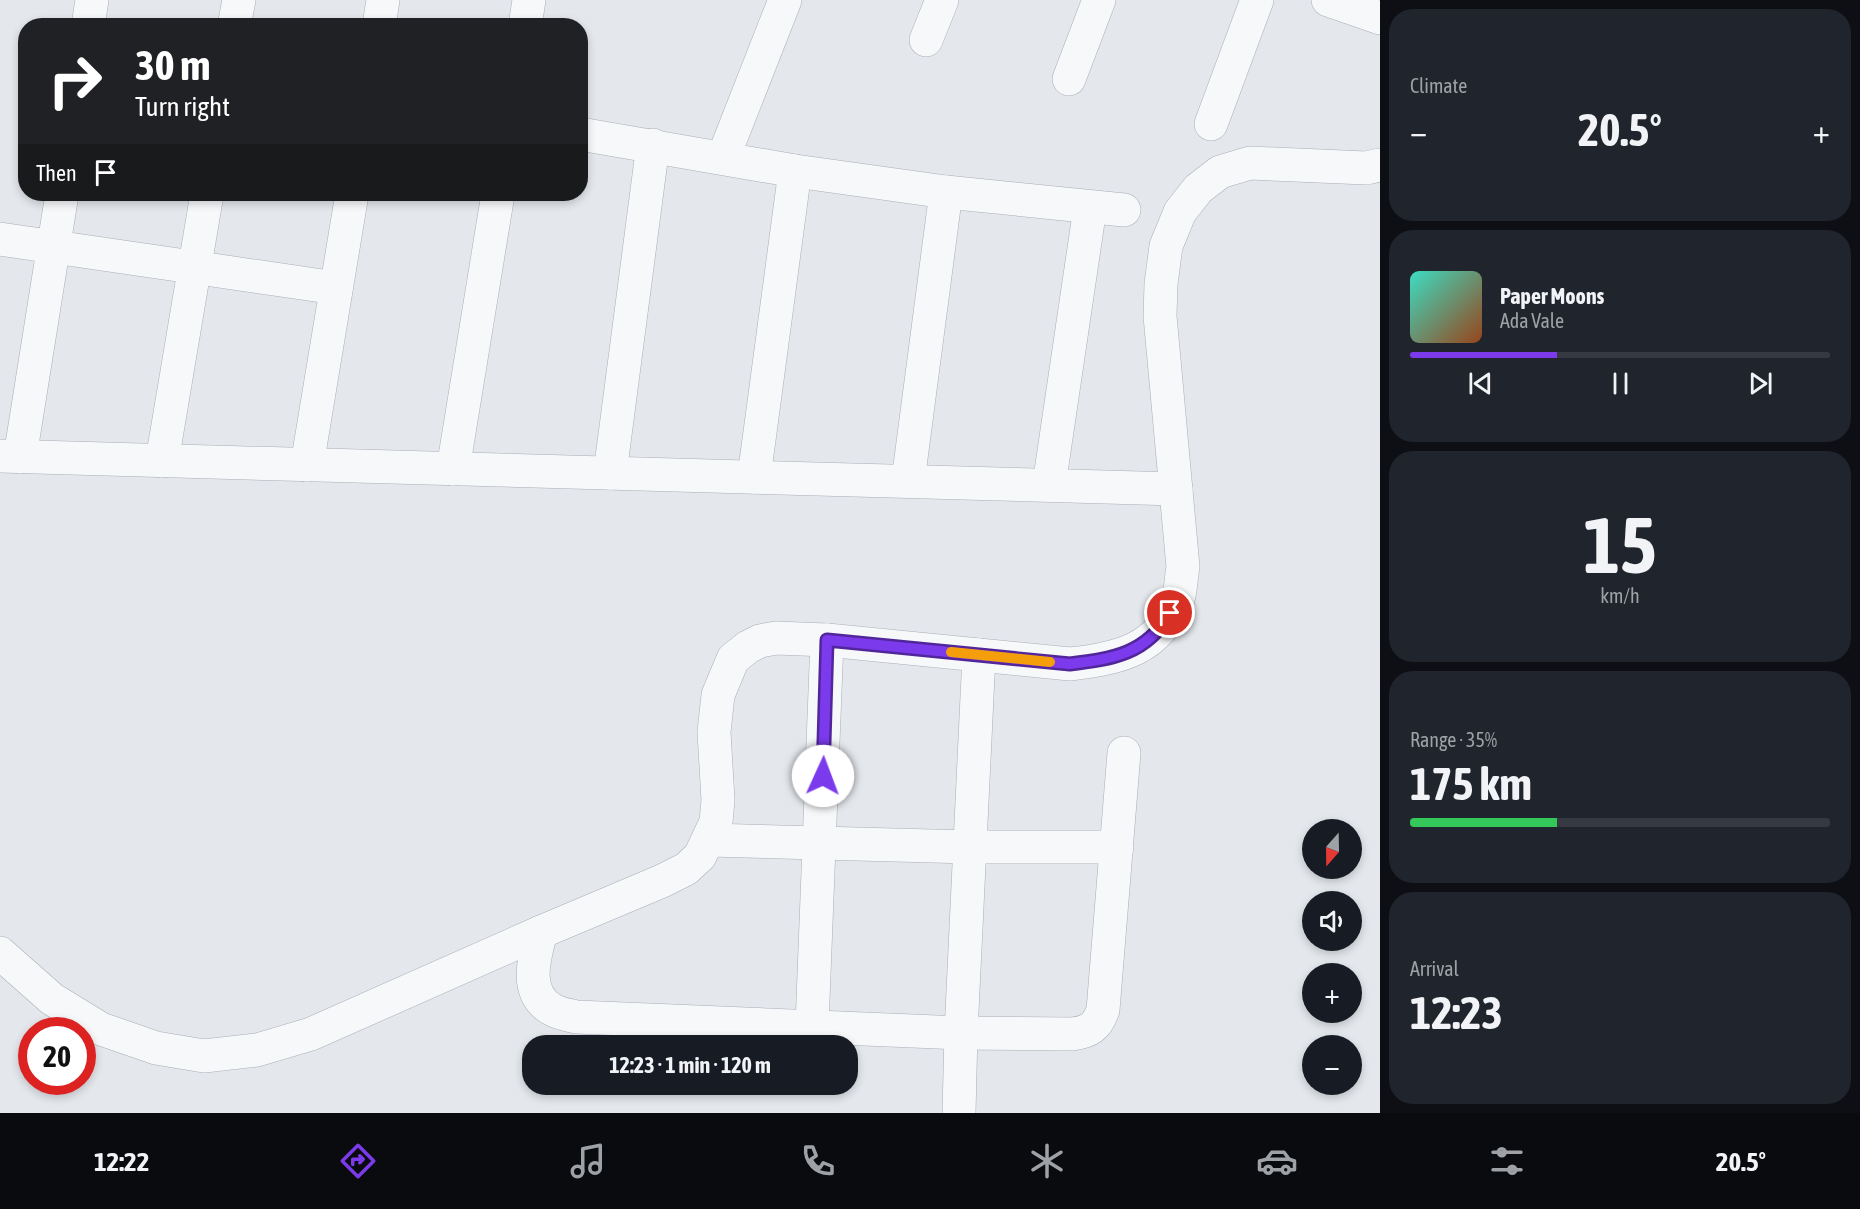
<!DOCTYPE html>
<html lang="en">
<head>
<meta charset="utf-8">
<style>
	body { margin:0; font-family:"Asap Condensed",sans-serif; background:#20242c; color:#f1f3f6; height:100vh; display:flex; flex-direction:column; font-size:22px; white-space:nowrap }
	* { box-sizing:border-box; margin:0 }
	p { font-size:20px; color:#9ea1a6 }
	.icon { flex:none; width:33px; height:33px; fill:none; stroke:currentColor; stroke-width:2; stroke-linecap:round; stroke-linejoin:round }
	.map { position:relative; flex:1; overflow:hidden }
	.side { display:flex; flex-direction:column; gap:9px; padding:9px; background:#0d0f14; width:480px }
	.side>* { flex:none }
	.guide { position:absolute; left:18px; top:18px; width:570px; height:183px; border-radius:24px; box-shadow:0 3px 9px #0003; background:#202124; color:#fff; overflow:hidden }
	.needle { width:39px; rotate:200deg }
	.buttons { position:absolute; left:1302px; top:819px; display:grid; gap:12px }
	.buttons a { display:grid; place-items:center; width:60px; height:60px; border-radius:50%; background:#171b24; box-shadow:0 3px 9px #0003; font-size:30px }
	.speed { position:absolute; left:18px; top:1017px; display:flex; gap:12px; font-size:30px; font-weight:700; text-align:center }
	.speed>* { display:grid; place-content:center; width:78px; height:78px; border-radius:50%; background:#171b24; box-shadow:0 3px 9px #0003; line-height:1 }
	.speed .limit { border:9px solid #d22; background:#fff; color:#111 }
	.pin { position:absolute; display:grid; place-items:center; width:51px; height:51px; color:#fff; margin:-26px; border:3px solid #fff; border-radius:50%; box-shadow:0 2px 6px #0007 }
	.me { position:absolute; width:66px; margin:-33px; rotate:2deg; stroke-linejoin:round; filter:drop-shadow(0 0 4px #0008) }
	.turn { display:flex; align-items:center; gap:21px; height:126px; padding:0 18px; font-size:27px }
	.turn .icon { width:78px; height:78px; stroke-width:2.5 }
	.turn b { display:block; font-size:42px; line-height:51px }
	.then { display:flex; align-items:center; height:57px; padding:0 18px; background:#0003; gap:12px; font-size:22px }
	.big { font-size:45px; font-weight:700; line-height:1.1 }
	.side .tile { flex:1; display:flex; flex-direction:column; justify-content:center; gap:9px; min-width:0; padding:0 21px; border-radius:24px; background:#20242c }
	.side .dial { align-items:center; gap:0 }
	.dial b { font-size:78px; line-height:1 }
	.song { display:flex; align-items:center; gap:18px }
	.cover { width:72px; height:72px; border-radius:9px; background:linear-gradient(135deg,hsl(170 70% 55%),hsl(20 70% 35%)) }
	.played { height:6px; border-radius:3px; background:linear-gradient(90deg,#7c3aed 35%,#363941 35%) }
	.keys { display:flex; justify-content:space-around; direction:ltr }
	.heat { display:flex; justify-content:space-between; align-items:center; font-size:33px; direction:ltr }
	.charge { height:9px; border-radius:4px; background:linear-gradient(90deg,#34c759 35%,#363941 0) }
	.trip { position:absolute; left:522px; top:1035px; width:336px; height:60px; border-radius:24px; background:#171b24; box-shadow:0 3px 9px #0003; font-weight:700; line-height:60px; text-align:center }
	.dock { display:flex; height:96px; justify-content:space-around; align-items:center; background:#090b0e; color:#9ea1a6 }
	.dock .icon { width:42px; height:42px }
	.dock .active { color:#7c3aed }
	.dock b { font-size:27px; color:#f1f3f6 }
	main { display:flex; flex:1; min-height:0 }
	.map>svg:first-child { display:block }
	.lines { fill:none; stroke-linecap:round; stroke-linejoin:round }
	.minor-casing { stroke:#a9aeb7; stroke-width:34 }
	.minor { stroke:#f7f8fa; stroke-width:33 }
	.route-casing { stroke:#51269a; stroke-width:15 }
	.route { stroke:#7c3aed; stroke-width:10 }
	.slow { stroke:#f59e0b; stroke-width:10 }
</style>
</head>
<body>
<main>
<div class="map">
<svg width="1380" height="1113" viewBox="0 0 1380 1113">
	<rect width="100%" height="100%" fill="#e4e7ec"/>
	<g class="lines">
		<g class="minor-casing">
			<g id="minor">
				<polyline points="1328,0 1380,18"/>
				<polyline points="88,26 92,0"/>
				<polyline points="234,26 239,0"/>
				<polyline points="379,26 383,0"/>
				<polyline points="525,26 529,0"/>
				<polyline points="926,40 942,0"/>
				<polyline points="1069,79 1099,0"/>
				<polyline points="1211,124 1257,0"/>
				<polyline points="580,134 795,171 946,192 1124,210"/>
				<polyline points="723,158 785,0"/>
				<polyline points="0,239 336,288"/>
				<polyline points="0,456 1176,489"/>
				<polyline points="20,457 62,194"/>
				<polyline points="162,461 207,194"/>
				<polyline points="307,465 352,194"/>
				<polyline points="453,469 498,194"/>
				<polyline points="610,473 653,145"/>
				<polyline points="754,477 795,171"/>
				<polyline points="908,481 946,192"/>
				<polyline points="1049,485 1090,208"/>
				<polyline points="709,840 970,847 1117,847"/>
				<path d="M541,932C534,958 523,994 553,1010C560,1014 569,1015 576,1017L961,1033L1072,1034C1089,1032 1097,1027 1103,1010L1124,753"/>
				<path d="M0,953L52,999L101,1029L156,1048L204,1056L257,1050L311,1034L541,932L662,881L686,869L700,856L716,822L718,800L714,732L718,695L733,659L748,647L760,641L776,638L827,640L1070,664C1118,659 1159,650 1178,599C1181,590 1181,577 1183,567L1160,316L1161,284L1166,246L1180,212L1198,189L1220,172L1250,163L1366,168L1380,165"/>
				<polyline points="812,1026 827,640"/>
				<polyline points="959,1113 961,1033 979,655"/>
			</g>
		</g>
		<use href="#minor" class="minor"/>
	</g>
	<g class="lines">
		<g class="route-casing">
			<path id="route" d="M823,776L827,640L1070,664C1112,659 1147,654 1170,613"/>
		</g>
		<use href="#route" class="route"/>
		<polyline class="slow" points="951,652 1050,662"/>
	</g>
</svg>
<div class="buttons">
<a><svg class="needle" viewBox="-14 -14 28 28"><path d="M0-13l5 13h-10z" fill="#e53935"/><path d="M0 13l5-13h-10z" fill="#9ea1a6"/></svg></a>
<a><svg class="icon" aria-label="sound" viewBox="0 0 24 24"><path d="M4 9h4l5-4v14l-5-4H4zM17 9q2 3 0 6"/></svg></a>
<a>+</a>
<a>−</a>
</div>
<div class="speed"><div class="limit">20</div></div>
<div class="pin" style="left:1170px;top:613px;background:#d93025"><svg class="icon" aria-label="arrive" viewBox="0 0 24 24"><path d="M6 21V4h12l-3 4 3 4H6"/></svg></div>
<svg class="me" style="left:823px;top:776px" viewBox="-20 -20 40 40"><circle r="19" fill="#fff"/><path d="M0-13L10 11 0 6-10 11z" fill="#7c3aed"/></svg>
<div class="trip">12:23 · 1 min · 120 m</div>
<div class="guide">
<div class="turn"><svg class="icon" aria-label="right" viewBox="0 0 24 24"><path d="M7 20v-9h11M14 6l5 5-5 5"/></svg><div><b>30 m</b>Turn right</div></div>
<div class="then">Then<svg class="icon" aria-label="arrive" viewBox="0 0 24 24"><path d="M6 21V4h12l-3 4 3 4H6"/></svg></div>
</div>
</div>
<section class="side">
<div class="tile"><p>Climate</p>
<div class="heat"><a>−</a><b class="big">20.5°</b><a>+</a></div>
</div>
<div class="tile">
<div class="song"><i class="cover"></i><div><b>Paper Moons</b><p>Ada Vale</p></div></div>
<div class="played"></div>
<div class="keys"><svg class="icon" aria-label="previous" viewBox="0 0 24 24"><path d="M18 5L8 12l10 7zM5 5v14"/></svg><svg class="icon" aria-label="pause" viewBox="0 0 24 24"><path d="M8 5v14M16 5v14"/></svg><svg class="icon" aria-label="next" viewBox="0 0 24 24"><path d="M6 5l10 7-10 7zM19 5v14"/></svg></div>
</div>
<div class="tile dial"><b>15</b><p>km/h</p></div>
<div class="tile"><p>Range · 35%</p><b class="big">175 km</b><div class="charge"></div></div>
<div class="tile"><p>Arrival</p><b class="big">12:23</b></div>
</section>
</main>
<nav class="dock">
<b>12:22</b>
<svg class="icon active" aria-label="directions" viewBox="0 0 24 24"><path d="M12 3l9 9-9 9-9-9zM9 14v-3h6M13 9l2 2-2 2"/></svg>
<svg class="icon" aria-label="music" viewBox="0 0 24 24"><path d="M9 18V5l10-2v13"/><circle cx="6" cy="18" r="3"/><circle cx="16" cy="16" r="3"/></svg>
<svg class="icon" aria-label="phone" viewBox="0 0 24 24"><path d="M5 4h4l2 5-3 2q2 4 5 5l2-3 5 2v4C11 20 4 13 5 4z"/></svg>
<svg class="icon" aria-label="climate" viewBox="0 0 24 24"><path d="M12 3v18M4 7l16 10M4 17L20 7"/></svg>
<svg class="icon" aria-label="car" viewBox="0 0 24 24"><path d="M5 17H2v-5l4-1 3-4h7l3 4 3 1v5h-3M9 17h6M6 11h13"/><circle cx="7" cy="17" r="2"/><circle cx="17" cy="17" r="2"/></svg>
<svg class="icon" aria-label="filters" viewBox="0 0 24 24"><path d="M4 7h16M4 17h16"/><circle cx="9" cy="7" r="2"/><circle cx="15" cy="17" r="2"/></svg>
<b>20.5°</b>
</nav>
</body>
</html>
